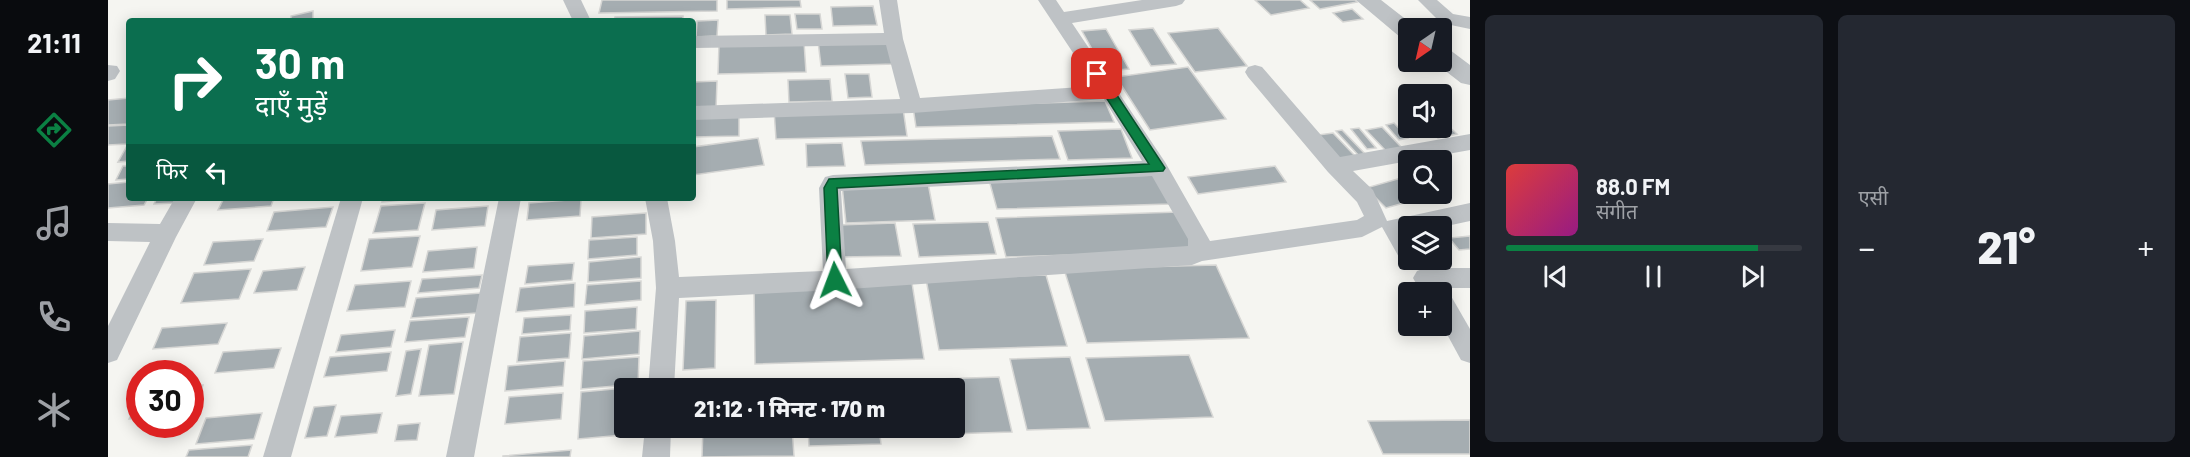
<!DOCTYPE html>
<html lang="hi">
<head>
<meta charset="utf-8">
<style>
	body { margin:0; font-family:Barlow,"Noto Sans Devanagari",sans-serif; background:#242831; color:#f1f3f6; height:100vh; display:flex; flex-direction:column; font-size:22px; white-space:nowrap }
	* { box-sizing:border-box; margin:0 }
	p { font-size:20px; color:#9ea1a6 }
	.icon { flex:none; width:33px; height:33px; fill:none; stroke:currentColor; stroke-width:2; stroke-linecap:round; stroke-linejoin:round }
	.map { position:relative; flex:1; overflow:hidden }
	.panel { display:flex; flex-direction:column; gap:15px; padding:15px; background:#0d0f14; width:720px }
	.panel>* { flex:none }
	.guide { position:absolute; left:18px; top:18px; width:570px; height:183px; border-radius:6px; box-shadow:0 3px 15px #0003; background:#0b6e4f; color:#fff; overflow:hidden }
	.needle { width:39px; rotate:214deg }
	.tools { position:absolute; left:1290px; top:18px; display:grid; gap:12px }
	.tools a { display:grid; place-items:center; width:54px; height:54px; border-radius:6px; background:#171b24; box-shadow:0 3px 15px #0003; font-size:30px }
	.speed { position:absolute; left:18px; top:360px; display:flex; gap:12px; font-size:30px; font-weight:700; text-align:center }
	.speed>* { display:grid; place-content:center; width:78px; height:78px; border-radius:50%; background:#171b24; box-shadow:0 3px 15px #0003; line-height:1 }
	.speed .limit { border:9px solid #d22; background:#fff; color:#111 }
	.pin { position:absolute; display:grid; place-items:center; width:51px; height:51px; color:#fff; margin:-26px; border-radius:12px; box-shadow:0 3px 9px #0006 }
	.me { position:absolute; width:66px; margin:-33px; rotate:357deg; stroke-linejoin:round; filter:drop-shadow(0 0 4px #0008) }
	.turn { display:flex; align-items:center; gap:21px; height:126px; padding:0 30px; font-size:27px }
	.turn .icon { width:78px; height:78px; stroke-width:2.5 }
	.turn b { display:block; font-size:42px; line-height:51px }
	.then { display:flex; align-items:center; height:57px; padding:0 30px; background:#0003; gap:12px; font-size:22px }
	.big { font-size:45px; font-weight:800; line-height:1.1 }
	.panel .widget { flex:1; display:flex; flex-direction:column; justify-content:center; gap:9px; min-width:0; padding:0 21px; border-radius:9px; background:#242831 }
	.song { display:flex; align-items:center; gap:18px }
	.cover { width:72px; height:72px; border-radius:9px; background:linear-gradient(135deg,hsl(0 70% 55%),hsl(310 70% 35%)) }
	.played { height:6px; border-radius:3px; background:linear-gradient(90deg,#0b8043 85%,#363941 85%) }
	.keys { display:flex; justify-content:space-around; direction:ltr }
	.heat { display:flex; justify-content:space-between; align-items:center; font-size:33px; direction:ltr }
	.panel .tiles { flex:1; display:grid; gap:15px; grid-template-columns:repeat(2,1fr) }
	.trip { position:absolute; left:506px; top:378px; width:351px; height:60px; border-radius:6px; background:#171b24; box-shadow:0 3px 15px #0003; font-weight:800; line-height:60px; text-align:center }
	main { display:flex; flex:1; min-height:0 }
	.tabs { display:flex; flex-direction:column; width:108px; justify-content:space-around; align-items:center; background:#090b0e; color:#9ea1a6 }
	.tabs .icon { width:42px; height:42px }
	.tabs .selected { color:#0b8043 }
	.tabs b { font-size:27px; color:#f1f3f6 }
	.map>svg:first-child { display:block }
	.building { fill:#a5adb1; stroke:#d6d6d4; stroke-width:1.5 }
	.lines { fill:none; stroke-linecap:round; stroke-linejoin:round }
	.minor { fill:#bec2c5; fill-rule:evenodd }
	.tertiary { fill:#bec2c5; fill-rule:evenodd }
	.route { fill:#0b8043; stroke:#07532c; stroke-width:1.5 }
</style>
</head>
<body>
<main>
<nav class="tabs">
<b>21:11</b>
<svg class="icon selected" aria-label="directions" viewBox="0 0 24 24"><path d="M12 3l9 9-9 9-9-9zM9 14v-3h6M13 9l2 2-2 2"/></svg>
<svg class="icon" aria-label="music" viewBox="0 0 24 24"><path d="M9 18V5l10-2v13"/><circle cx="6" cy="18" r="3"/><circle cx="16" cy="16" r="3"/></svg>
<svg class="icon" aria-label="phone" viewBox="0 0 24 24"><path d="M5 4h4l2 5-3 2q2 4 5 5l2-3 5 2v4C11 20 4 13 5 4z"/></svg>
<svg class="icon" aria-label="climate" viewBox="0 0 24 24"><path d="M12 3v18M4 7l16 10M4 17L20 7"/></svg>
</nav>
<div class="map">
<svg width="1362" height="457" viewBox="0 0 1362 457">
	<rect width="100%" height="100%" fill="#f5f5f1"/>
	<g class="building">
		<polygon points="494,0 609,0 609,11 491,13"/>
		<polygon points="619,0 692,0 693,7 619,9"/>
		<polygon points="1147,0 1192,0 1201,8 1163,15"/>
		<polygon points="1202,0 1247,0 1249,2 1212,9"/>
		<polygon points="765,6 769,25 725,26 723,7"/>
		<polygon points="1244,9 1255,19 1235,22 1225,13"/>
		<polygon points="205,11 205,21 183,21 183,16"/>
		<polygon points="687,14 712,14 714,29 689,29"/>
		<polygon points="657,15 682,15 684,34 658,35"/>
		<polygon points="575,16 575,21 506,21 507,17"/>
		<polygon points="610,20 609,36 588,37 589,21"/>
		<polygon points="1045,28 1068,64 1043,66 1021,30"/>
		<polygon points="1110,28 1139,66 1087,72 1060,33"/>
		<polygon points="998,29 1021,69 996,71 974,31"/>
		<polygon points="782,40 787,64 713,66 710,41"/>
		<polygon points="696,42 698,72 610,74 611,44"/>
		<polygon points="1080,67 1118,119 1042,130 1008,77"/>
		<polygon points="737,74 761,74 764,97 740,98"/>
		<polygon points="722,79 724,101 681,102 680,80"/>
		<polygon points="609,81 608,109 585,109 585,82"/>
		<polygon points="21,98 21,124 0,125 0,100"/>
		<polygon points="997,101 1006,122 808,127 805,107"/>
		<polygon points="795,108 799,136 668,139 666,110"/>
		<polygon points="631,114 631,136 585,137 585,116"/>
		<polygon points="1334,120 1349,134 1330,138 1318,128 1334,128"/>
		<polygon points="1286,123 1300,138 1291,140 1278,125"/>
		<polygon points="21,125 19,144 0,145 0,126"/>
		<polygon points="1274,127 1294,148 1278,151 1258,130"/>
		<polygon points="1251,128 1268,148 1259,149 1243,129"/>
		<polygon points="1013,129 1024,158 960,160 950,131"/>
		<polygon points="1234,130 1258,155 1252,157 1228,131"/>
		<polygon points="1225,133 1247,156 1232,159 1210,135"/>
		<polygon points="944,136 952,159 757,165 753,141"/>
		<polygon points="650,138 656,165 585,175 585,147"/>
		<polygon points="734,143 737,166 699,167 698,144"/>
		<polygon points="19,146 21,146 21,161 10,162"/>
		<polygon points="15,166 21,166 21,179 8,180"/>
		<polygon points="1167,166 1178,182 1090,194 1080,177"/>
		<polygon points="1049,175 1062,204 889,209 881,180"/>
		<polygon points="1300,176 1300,194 1325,195 1278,208 1258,188"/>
		<polygon points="21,182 21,198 40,198 36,205 0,208 0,184"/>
		<polygon points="820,183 827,220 738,223 734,185"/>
		<polygon points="49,198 69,198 66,203 46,204"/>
		<polygon points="116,198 166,198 163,206 110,210"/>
		<polygon points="275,198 318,198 274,202"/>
		<polygon points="473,199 472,216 419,220 421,203"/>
		<polygon points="317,203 310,230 265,233 273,206"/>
		<polygon points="380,206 377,226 324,230 328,210"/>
		<polygon points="225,207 218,227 159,231 166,212"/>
		<polygon points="1071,212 1088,251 898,257 888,218"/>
		<polygon points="538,213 538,234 483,238 484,217"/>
		<polygon points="880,222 888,254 811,257 805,224"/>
		<polygon points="787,223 793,256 733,257 730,225"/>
		<polygon points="312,236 304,267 253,271 261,239"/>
		<polygon points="1362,236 1362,249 1351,250 1341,238"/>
		<polygon points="529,237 529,255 480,259 481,240"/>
		<polygon points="155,239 146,261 96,265 105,242"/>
		<polygon points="369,247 366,268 315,272 320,251"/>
		<polygon points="533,257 533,278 480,282 481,262"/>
		<polygon points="466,263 464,280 417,284 420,266"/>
		<polygon points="1108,265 1141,338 979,343 956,269"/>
		<polygon points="197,267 189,290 146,293 155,271"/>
		<polygon points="143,269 131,299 73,303 86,273"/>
		<polygon points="374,275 371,288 310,293 314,279"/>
		<polygon points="938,275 959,346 831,350 818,279"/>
		<polygon points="303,281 297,307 239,311 247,285"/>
		<polygon points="533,281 533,300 477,305 479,285"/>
		<polygon points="467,283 466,307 408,312 412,288"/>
		<polygon points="804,283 816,359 647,364 646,288"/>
		<polygon points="373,293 369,313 303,318 308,298"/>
		<polygon points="608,300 607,368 575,370 578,301"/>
		<polygon points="529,307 528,329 476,333 477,311"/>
		<polygon points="463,315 462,330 414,334 416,318"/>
		<polygon points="361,317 357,337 297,342 302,321"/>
		<polygon points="119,323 110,344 45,349 54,328"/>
		<polygon points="287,330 283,347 228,352 233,335"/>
		<polygon points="532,331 531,354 474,359 476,336"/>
		<polygon points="463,333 461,358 409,362 412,337"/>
		<polygon points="355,342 346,394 311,396 321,345"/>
		<polygon points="173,348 166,368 107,373 115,352"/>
		<polygon points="313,349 303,394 288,396 298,351"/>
		<polygon points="283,352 279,371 216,377 222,357"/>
		<polygon points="1081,355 1105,417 997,421 978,358"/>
		<polygon points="531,357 530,384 473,389 475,361"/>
		<polygon points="962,357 982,428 919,430 902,359"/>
		<polygon points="457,361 455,386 397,391 400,366"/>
		<polygon points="891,377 904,432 807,435 806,428 846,428 846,388 801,388 799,380"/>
		<polygon points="682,381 682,388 596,388 596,384"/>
		<polygon points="95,385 85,414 82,414 82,386"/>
		<polygon points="539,386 539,388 516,388 516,428 538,428 538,433 470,439 473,392"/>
		<polygon points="455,393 453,419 397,424 401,397"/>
		<polygon points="32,396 32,419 21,419"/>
		<polygon points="228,405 219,436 197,438 206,407"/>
		<polygon points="154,413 146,439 88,444 98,418"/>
		<polygon points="274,413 269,433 227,437 233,416"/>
		<polygon points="1362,420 1362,454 1275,454 1260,421"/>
		<polygon points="312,423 309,440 287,441 290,425"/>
		<polygon points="595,428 684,428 686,456 594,457"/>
		<polygon points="700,428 771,428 773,444 701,446"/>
		<polygon points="144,445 140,457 78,457 81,450"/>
		<polygon points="463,450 462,457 395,457 395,456"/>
	</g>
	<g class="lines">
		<g class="minor">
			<polygon points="455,0 473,0 483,21 465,21"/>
			<path d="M771,0H789L795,39L812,98L987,86L930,0H948L956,12L1034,0H1077L1074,4L1068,6L964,23L1057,162L1102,241L1249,220L1256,216L1249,202L1220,172L1140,77L1137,72L1140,67L1147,65L1154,67L1232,157L1362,134V150L1245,171L1265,190L1279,221L1362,203V221L1334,227L1300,226V260H1306L1300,262L1292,259L1274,227L1254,237L1094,261L1084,265L727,290L571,298L566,388H540L548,288L545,241L537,198H559L567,241L571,277L715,271L711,188L717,177L725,175L1034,161L996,99L804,113L585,120V106L792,99L778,45L585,48V36L776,33ZM1044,176L1080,239V246L738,269L733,191Z"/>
			<polygon points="1310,0 1329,0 1345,14 1362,17 1362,29 1333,23"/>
			<polygon points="0,65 9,66 12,71 7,79 0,81"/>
			<polygon points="67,198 89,198 68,237 9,360 0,363 0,326 42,242 0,241 0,223 52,224"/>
			<polygon points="233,198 255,198 183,457 155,457"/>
			<polygon points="391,198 413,198 366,457 338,457"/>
			<polygon points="1317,268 1362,268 1362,288 1317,288 1309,285 1305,278 1309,271"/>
			<polygon points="1334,293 1343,296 1362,329 1362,363 1353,360 1334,325"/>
			<polygon points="537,428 563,428 562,457 534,457"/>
		</g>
		<g class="tertiary">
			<polygon points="1248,0 1273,0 1309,28 1300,28 1300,39 1292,37"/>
			<polygon points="1334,48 1342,50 1362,65 1362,85 1353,83 1326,62 1334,62"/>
		</g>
	</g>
	<polygon class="route" points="989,70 993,71 1055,165 1057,168 1055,171 729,188 734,280 732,284 722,284 720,280 716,188 721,179 1041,164 983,74"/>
</svg>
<div class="tools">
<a><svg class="needle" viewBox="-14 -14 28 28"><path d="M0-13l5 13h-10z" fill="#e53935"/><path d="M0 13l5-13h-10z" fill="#9ea1a6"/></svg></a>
<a><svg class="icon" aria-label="sound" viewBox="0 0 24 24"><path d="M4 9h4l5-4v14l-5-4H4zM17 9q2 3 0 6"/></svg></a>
<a><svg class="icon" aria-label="search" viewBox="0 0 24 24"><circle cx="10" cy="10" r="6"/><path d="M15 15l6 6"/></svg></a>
<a><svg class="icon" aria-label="layers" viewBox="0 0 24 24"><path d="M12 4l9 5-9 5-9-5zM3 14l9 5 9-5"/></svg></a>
<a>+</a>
</div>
<div class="speed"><div class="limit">30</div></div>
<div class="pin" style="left:989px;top:74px;background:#d93025"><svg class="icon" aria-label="arrive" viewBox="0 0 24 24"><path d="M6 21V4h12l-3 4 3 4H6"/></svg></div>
<svg class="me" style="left:727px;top:280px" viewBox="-20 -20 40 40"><path d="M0-17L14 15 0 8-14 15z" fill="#0b8043" stroke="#fff" stroke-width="4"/></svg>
<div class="trip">21:12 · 1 मिनट · 170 m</div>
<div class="guide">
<div class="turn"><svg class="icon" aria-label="right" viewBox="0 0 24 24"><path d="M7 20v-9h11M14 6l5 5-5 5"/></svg><div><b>30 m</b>दाएँ मुड़ें</div></div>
<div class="then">फिर<svg class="icon" aria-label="left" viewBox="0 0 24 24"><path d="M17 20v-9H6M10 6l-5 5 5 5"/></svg></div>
</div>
</div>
<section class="panel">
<div class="tiles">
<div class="widget">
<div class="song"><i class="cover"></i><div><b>88.0 FM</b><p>संगीत</p></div></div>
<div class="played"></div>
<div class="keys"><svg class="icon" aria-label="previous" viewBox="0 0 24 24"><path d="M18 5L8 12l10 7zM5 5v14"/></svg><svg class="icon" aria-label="pause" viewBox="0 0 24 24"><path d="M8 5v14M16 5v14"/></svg><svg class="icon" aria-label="next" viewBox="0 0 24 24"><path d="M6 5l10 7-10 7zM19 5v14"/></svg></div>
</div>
<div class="widget"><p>एसी</p>
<div class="heat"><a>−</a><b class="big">21°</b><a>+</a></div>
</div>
</div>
</section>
</main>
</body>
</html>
